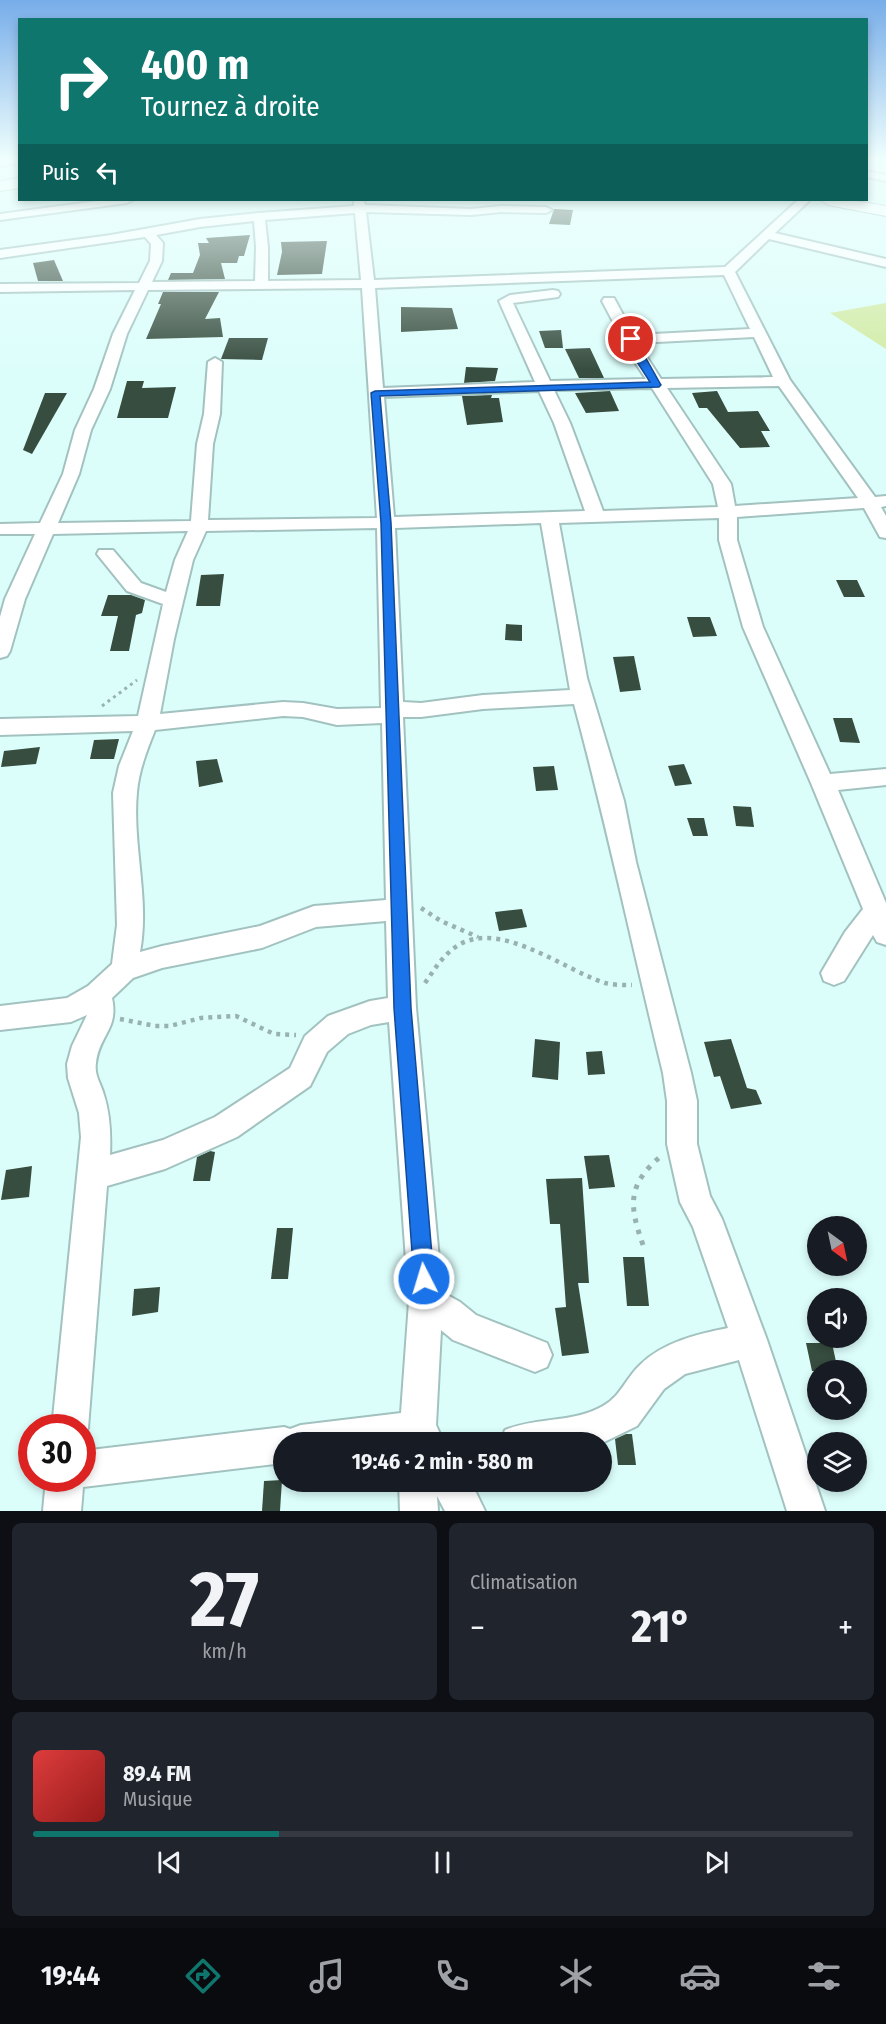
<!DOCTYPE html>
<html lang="fr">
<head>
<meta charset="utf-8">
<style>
	body { margin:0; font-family:"Fira Sans Condensed",sans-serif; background:#20242c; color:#f1f3f6; height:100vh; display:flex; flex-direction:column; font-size:22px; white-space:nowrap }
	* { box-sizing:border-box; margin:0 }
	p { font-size:20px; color:#9ea1a6 }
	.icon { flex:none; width:33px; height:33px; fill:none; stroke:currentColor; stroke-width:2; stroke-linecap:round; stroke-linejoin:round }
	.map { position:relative; height:1511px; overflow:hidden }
	.drawer { display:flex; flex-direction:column; gap:12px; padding:12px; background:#0d0f14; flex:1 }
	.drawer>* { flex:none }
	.hud { position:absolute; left:18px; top:18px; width:850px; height:183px; border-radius:0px; box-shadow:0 3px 9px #0003; background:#0f766e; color:#fff; overflow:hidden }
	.needle { width:39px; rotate:147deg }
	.fabs { position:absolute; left:807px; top:1216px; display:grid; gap:12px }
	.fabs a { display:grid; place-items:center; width:60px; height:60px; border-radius:50%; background:#171b24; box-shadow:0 3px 9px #0003; font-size:30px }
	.speed { position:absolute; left:18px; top:1414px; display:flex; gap:12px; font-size:30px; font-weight:700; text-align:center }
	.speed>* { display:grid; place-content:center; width:78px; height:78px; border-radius:50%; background:#171b24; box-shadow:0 3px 9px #0003; line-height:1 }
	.speed .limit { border:9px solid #d22; background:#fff; color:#111 }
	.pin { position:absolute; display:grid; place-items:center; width:51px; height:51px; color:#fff; margin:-26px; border:3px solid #fff; border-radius:50%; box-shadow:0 2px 6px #0007 }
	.me { position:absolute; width:66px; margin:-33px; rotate:355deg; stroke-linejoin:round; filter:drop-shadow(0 0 4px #0008) }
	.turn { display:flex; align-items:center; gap:21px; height:126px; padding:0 24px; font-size:27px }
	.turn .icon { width:78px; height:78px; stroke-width:2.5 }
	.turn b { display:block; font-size:42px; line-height:51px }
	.then { display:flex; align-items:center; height:57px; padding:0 24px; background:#0003; gap:12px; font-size:22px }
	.big { font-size:45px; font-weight:700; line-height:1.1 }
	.drawer .card { flex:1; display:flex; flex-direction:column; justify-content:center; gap:9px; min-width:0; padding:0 21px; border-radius:9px; background:#20242c }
	.drawer .dial { align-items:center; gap:0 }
	.dial b { font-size:78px; line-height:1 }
	.song { display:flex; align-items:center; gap:18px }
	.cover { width:72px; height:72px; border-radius:9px; background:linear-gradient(135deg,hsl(0 70% 55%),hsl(0 70% 35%)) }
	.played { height:6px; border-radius:3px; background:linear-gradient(90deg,#0f766e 30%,#363941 30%) }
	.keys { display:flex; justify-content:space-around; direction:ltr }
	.heat { display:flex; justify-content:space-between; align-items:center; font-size:33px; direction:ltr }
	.drawer .tiles { flex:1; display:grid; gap:12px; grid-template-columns:1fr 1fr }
	.card:last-child { grid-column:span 2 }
	.trip { position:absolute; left:273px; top:1432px; width:339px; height:60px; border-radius:30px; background:#171b24; box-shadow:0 3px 9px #0003; font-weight:700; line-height:60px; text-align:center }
	.menu { display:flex; height:96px; justify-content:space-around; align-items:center; background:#090b0e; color:#9ea1a6 }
	.menu .icon { width:42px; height:42px }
	.menu .active { color:#0f766e }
	.menu b { font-size:27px; color:#f1f3f6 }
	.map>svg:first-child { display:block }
	.green { fill:#d2eba4 }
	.building { fill:#374d3f }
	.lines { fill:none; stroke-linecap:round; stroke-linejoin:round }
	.street-casing { stroke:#a2c2c0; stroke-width:4 }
	.secondary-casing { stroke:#a2c2c0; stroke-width:2 }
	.path-far2 { stroke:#98b2b0; stroke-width:3; stroke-dasharray:3 4; stroke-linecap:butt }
	.path-far1 { stroke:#98b2b0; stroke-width:4.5; stroke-dasharray:4 5; stroke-linecap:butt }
	.path { stroke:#98b2b0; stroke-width:5; stroke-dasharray:4.5 7; stroke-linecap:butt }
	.street { fill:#fff; fill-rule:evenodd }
	.secondary { fill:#fff; fill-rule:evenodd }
	.route { fill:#1a73e8; stroke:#114b97; stroke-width:1.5 }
</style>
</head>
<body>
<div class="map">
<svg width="886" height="1511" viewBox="0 0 886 1511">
	<rect width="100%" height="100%" fill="#dcfefb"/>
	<polygon class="green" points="886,303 886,349 830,313"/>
	<g class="building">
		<polygon points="554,209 573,210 570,225 549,224"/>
		<polygon points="250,235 244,256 239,256 237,263 221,263 225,279 168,280 171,273 193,273 200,255 198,243 209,243 206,238"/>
		<polygon points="327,241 322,274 277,275 282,252 281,242"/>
		<polygon points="54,260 63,281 38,281 33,263"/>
		<polygon points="163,292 219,292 205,319 220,318 223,337 146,339 161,304 158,304"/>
		<polygon points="401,307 452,308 458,329 401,332"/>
		<polygon points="561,330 563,348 545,348 539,331"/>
		<polygon points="229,338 268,338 262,360 221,359"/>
		<polygon points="590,348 604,378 579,378 565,349"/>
		<polygon points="466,367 498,368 495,381 464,383"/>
		<polygon points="127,381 144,381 142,388 176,387 168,418 117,418"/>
		<polygon points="610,391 619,411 586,413 575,393"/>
		<polygon points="717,391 728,412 758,411 770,431 761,431 770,447 740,448 707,408 699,408 692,393"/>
		<polygon points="45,393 67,393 32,454 23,450"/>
		<polygon points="492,395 491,398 499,398 503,422 467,425 462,396"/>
		<polygon points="224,574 220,606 196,606 201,575"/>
		<polygon points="836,580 857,580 865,597 844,597"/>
		<polygon points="108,595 131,595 145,600 142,613 136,615 129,651 110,651 118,616 101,616"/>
		<polygon points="687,617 710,617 717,636 693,637"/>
		<polygon points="506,624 522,625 522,641 505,640"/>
		<polygon points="634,656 641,690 620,692 613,657"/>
		<polygon points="833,718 852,718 860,743 840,742"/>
		<polygon points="119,739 114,759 90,759 94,740"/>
		<polygon points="40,747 36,764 1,767 4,751"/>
		<polygon points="217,759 223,782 199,787 196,761"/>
		<polygon points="684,764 692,784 675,786 668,766"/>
		<polygon points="554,766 558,790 536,791 533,767"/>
		<polygon points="733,806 751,807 754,827 736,826"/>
		<polygon points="687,818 704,818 708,836 693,836"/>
		<polygon points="522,909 527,927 499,931 495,912"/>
		<polygon points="535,1039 560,1042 558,1080 532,1077"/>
		<polygon points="731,1039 747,1088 756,1090 762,1104 731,1109 720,1076 714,1077 704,1042"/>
		<polygon points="602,1051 605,1074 588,1075 586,1052"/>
		<polygon points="210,1151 215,1152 210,1181 193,1181 197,1157"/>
		<polygon points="609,1155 615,1187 589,1189 584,1156"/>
		<polygon points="32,1166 29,1197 1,1200 6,1170"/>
		<polygon points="582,1178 589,1283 578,1283 589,1353 562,1356 555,1308 566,1307 560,1224 550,1224 546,1179"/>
		<polygon points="277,1228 293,1228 288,1279 271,1279"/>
		<polygon points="623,1257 644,1257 649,1306 627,1306"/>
		<polygon points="160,1287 158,1312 132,1316 134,1289"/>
		<polygon points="806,1343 832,1343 838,1371 812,1371"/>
		<polygon points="626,1434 632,1434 636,1465 618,1465 615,1439"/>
		<polygon points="282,1480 280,1511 262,1511 264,1481"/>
	</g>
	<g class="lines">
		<g class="street-casing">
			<g id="street">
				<polygon points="20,159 20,163 0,166 0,160"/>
				<polygon points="867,171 886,175 886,181 867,177"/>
				<polygon points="105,200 133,200 127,203 0,220 0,214"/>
				<path d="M354,200H364L365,205L471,209L501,206L546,207L552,210L546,213L501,212L471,215L366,212L374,280L725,267L798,200H810L775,233L886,259V267L769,239L735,272L790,380L875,497L886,496V506L881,507L886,516V538L880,537L864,508L737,517V540L763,627L830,774L886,769V785L838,790L886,903V945L877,942L873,935L844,981L834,985L824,981L821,973L845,932L863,909L811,783L743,627L719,540V518L559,523L587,678L624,801L636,862L691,1073L697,1101V1144L710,1196L722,1219L767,1340L825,1511H787L739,1360L685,1374L664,1389L637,1426L602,1443H500L505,1430C536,1417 574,1423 603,1406C621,1396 626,1378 640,1365C663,1342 698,1334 728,1328L693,1227L680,1202L667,1144V1101L663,1073C633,950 607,826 574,704L483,709L421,717H403L416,1008L442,1292L460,1302L476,1315L547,1343L552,1355L547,1367L535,1372L453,1340L441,1330L436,1425L444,1443H284V1463L83,1487L81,1511H43L46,1479H82V1451L284,1427L290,1429L301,1425L401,1413L409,1302L389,1022L371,1025L348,1034L327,1052L310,1086L237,1137L165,1169L107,1186L88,1428L82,1441V1428H52L81,1137L79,1113L68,1078L67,1064L72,1046L87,1015L71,1022L0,1030V1006L67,998L88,986L112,964L117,925L113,793L119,766L133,731L0,735V719L138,716L163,604L127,591L97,554L99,550H113L141,583L166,592L175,560L188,531L53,534L25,599L10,651L7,656L0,658V617L5,599L35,534H0V524L40,523L63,474L75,430L94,389L113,334L135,290L0,292V284L139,283L150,261L151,244L145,237L0,258V250L111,235L200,219L259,213L354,206ZM355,213L361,280L268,281V247L265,220ZM254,221L256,247L255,281L152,282L162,261L163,243L156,235L200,227ZM724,275L750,329L634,335L614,298H604L602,301L634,361L646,379L550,381L513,303L558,297L560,294L558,291L553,290L510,295L499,301L535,382L383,388L375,288ZM362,288L377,518L208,520L213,444L220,414L222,362L215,358L208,362L204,414L197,444L191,521L58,523L79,474L91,430L110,389L127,334L148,290ZM754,337L773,377L661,379L638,343ZM779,386L858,498L735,506L731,484L667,388ZM652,388L713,484L718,507L603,511L570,423L554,390ZM539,391L554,423L585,511L394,517L384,397ZM541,523L570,690L483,695L421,703L403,702L395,528ZM377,528L381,708L337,709L303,703L283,702L160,714L174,639L193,560L206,531ZM283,716L303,717L337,725L382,723L386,900L314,906L260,926L162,946L140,952C150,899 132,845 137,792C139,770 147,750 155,730ZM386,921L388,998L370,1001L328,1016L305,1036L290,1068L215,1117L163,1140L110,1155C111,1134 110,1114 104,1095C101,1084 94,1075 96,1063C99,1035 119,1029 112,998L133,978L162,968L262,948L316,927Z"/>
				<polygon points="399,1482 471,1482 485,1511 445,1511 437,1496 438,1511 400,1511"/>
			</g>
		</g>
		<g class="secondary-casing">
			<g id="secondary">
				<polygon points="20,178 20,188 0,191 0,181"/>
				<polygon points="820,200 851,200 886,206 886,216 828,205"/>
			</g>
		</g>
		<polyline class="path-far2" points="102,706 137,680"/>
		<g class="path-far1">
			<polyline points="421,908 441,921 478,937"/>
			<path d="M425,983C434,970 442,957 454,948C497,916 563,970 605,983C613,985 623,985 632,985"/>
			<polyline points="120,1019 155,1026 170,1026 201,1018 236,1016 274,1034 296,1035"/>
		</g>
		<path class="path" d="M643,1245C629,1205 627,1185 661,1156"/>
		<use href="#street" class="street"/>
		<use href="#secondary" class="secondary"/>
	</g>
	<linearGradient id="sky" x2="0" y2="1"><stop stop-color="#77ade9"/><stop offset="0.43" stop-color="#effffd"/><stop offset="1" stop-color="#effffd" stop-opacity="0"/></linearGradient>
	<rect width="886" height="370" fill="url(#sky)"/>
	<path class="route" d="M631,336C637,340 655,375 661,385L659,387L380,396L391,523L411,1008L434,1279L431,1286L424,1289L417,1286L414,1279L394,1008L381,523L371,393L375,391L650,382L637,362L627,339Z"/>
</svg>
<div class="fabs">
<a><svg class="needle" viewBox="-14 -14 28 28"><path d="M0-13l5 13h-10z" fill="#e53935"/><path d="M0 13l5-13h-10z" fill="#9ea1a6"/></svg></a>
<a><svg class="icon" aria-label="sound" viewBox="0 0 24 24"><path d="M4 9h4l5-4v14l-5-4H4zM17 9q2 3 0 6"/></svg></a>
<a><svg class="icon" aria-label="search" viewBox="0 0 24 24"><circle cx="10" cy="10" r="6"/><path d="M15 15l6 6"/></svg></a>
<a><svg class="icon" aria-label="layers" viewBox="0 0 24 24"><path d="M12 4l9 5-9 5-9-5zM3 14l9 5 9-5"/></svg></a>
</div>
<div class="speed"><div class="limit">30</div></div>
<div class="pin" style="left:631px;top:339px;background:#d93025"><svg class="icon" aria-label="arrive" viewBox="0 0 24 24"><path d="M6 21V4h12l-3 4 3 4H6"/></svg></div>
<svg class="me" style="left:424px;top:1279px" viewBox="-20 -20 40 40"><circle r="17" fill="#1a73e8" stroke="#fff" stroke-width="3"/><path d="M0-11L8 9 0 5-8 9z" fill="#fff"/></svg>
<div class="trip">19:46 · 2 min · 580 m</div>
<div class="hud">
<div class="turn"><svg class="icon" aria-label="right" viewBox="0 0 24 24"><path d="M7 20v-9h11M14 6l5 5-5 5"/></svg><div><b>400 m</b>Tournez à droite</div></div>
<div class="then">Puis<svg class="icon" aria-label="left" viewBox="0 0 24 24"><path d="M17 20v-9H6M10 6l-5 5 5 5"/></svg></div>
</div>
</div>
<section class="drawer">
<div class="tiles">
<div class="card dial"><b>27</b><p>km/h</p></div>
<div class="card"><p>Climatisation</p>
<div class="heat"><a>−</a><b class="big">21°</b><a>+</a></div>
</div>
<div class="card">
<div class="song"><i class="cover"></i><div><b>89.4 FM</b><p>Musique</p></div></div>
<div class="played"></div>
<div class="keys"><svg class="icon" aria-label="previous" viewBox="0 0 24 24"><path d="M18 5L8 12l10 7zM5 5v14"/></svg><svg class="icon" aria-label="pause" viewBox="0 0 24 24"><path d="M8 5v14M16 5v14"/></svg><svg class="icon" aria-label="next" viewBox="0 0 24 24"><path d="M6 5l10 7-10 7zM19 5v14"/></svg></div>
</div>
</div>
</section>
<nav class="menu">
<b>19:44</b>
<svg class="icon active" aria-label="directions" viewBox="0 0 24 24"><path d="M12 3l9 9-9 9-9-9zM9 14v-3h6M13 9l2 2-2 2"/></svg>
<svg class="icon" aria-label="music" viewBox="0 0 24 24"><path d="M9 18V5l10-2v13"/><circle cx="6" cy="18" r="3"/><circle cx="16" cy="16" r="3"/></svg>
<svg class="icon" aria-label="phone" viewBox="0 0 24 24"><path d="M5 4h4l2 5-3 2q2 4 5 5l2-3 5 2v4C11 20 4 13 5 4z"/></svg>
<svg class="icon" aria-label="climate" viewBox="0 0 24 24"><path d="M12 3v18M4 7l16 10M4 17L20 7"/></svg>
<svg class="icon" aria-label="car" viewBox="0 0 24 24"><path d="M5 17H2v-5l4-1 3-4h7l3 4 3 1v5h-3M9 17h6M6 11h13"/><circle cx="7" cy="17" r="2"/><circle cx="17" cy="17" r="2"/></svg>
<svg class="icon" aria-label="filters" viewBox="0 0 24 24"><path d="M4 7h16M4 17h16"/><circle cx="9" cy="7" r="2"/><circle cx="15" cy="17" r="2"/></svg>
</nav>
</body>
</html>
